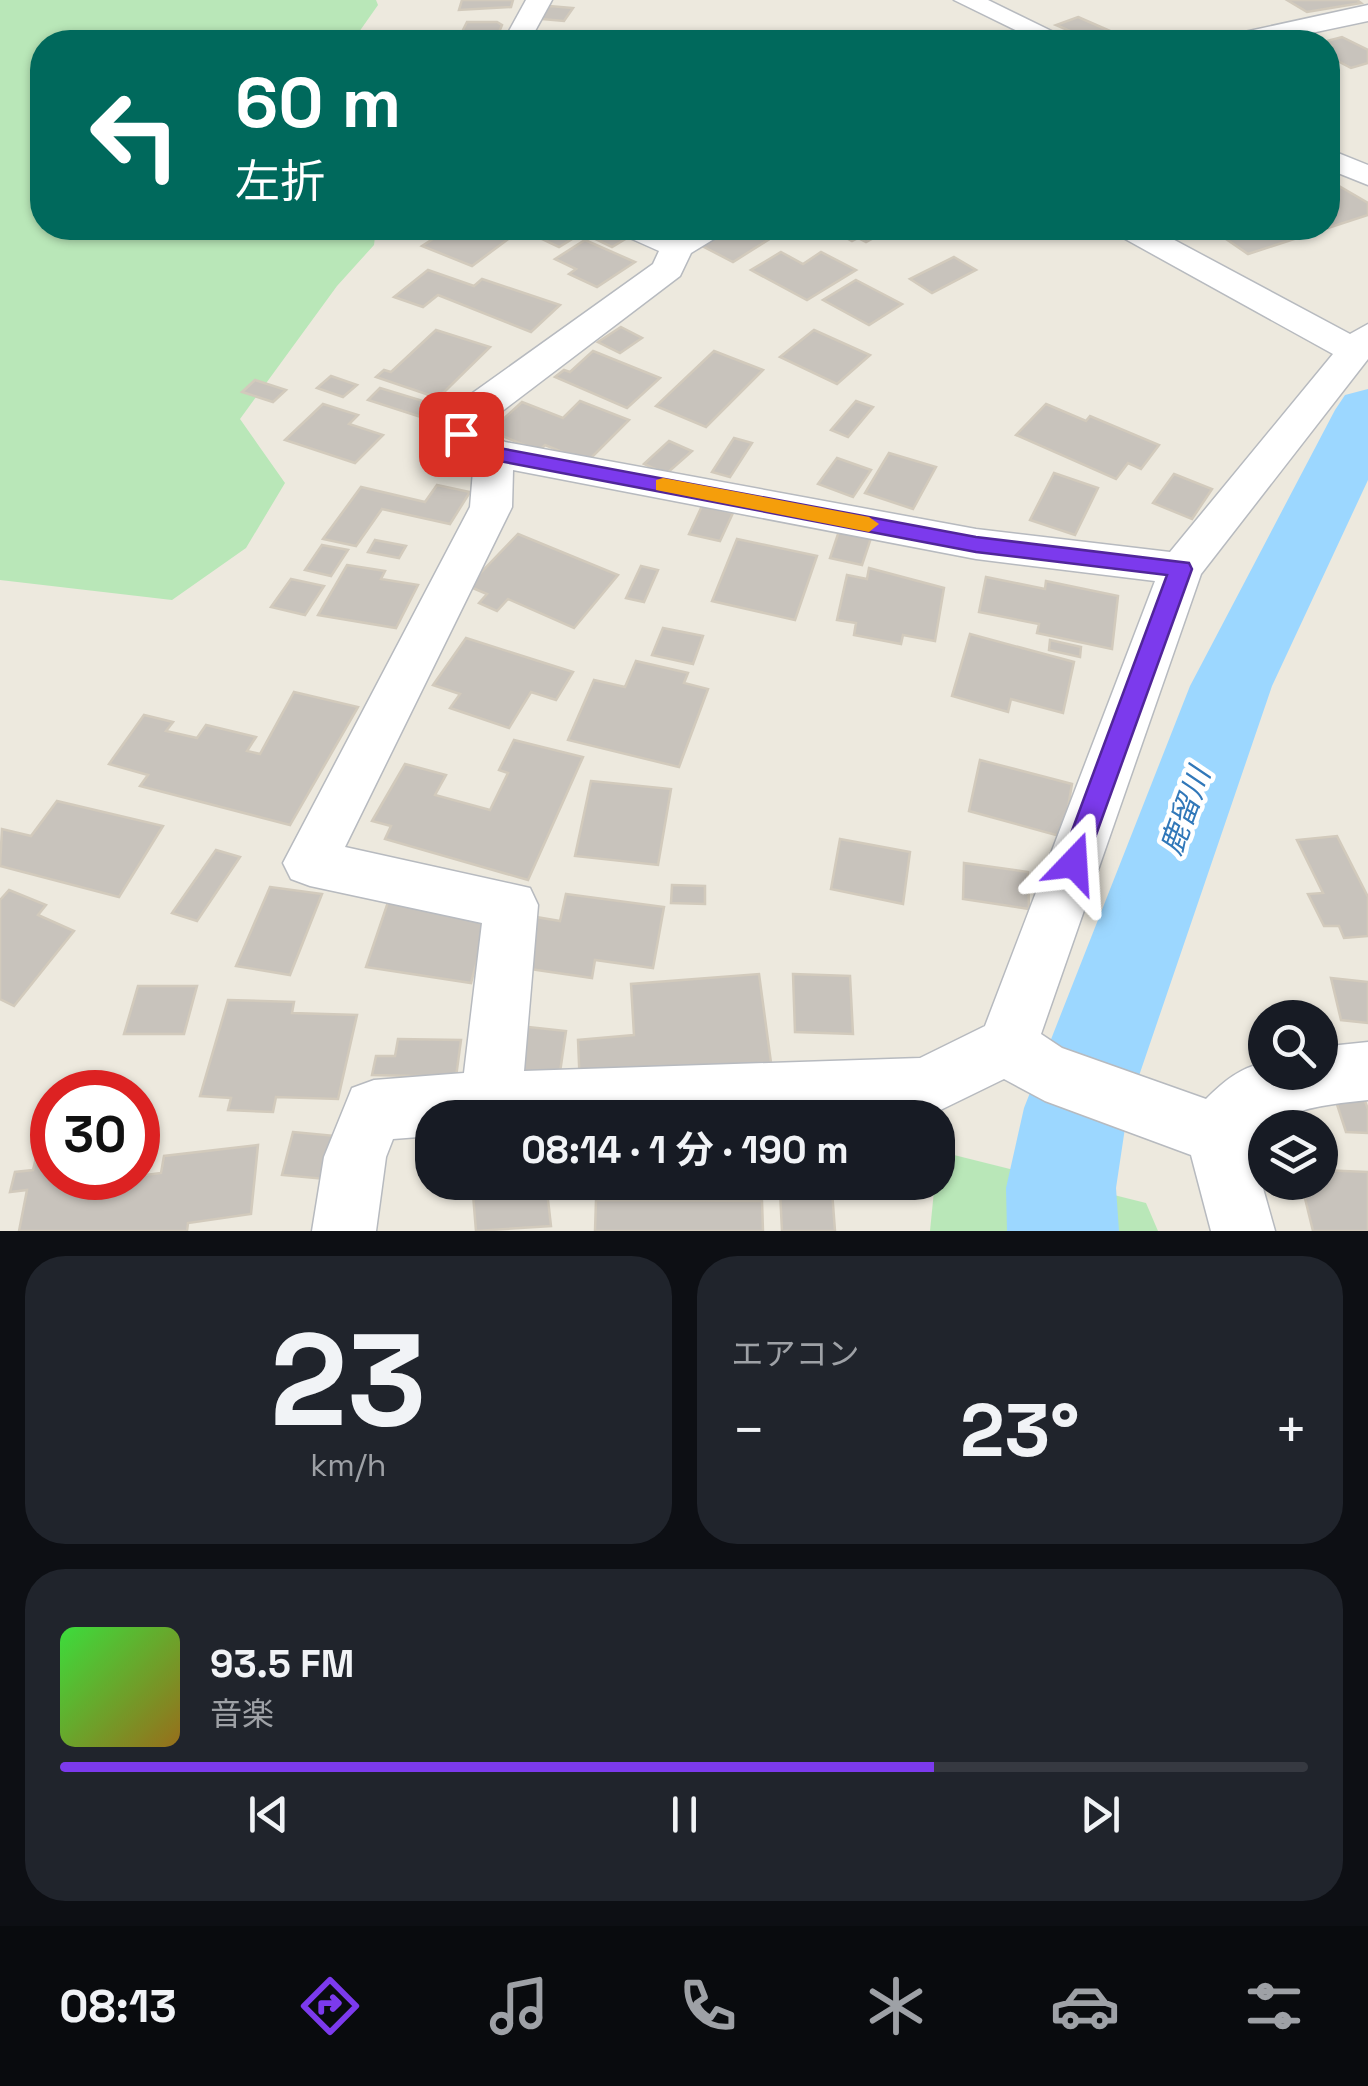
<!DOCTYPE html>
<html lang="ja">
<head>
<meta charset="utf-8">
<style>
	body { margin:0; font-family:"Space Grotesk","Noto Sans JP",sans-serif; background:#20242c; color:#f1f3f6; height:100vh; display:flex; flex-direction:column; font-size:38px; white-space:nowrap }
	* { box-sizing:border-box; margin:0 }
	p { font-size:32px; color:#9ea1a6 }
	.icon { flex:none; width:55px; height:55px; fill:none; stroke:currentColor; stroke-width:2; stroke-linecap:round; stroke-linejoin:round }
	.map { position:relative; height:1231px; overflow:hidden }
	.drawer { display:flex; flex-direction:column; gap:25px; padding:25px; background:#0d0f14; flex:1 }
	.drawer>* { flex:none }
	.banner { position:absolute; left:30px; top:30px; width:1310px; height:210px; border-radius:40px; box-shadow:0 2px 8px #0004; background:#00695c; color:#fff; overflow:hidden }
	.tools { position:absolute; left:1248px; top:1000px; display:grid; gap:20px }
	.tools a { display:grid; place-items:center; width:90px; height:90px; border-radius:50%; background:#171b24; box-shadow:0 2px 8px #0004; font-size:50px }
	.speed { position:absolute; left:30px; top:1070px; display:flex; gap:20px; font-size:50px; font-weight:700; text-align:center }
	.speed>* { display:grid; place-content:center; width:130px; height:130px; border-radius:50%; background:#171b24; box-shadow:0 2px 8px #0004; line-height:1 }
	.speed .limit { border:15px solid #d22; background:#fff; color:#111 }
	.pin { position:absolute; display:grid; place-items:center; width:85px; height:85px; color:#fff; margin:-42px; border-radius:20px; box-shadow:0 5px 15px #0006 }
	.me { position:absolute; width:110px; margin:-55px; rotate:20deg; stroke-linejoin:round; filter:drop-shadow(0 0 8px #0008) }
	.turn { display:flex; align-items:center; gap:35px; height:210px; padding:0 40px; font-size:45px }
	.turn .icon { width:130px; height:130px; stroke-width:2.5 }
	.turn b { display:block; font-size:70px; line-height:85px }
	.big { font-size:75px; font-weight:700; line-height:1.1 }
	.drawer .tile { flex:1; display:flex; flex-direction:column; justify-content:center; gap:15px; min-width:0; padding:0 35px; border-radius:40px; background:#20242c }
	.drawer .dial { align-items:center; gap:0 }
	.dial b { font-size:130px; line-height:1 }
	.song { display:flex; align-items:center; gap:30px }
	.cover { width:120px; height:120px; border-radius:15px; background:linear-gradient(135deg,hsl(120 70% 55%),hsl(40 70% 35%)) }
	.played { height:10px; border-radius:5px; background:linear-gradient(90deg,#7c3aed 70%,#363941 70%) }
	.keys { display:flex; justify-content:space-around; direction:ltr }
	.heat { display:flex; justify-content:space-between; align-items:center; font-size:55px; direction:ltr }
	.drawer .tiles { flex:1; display:grid; gap:25px; grid-template-columns:1fr 1fr }
	.tile:last-child { grid-column:span 2 }
	.trip { position:absolute; left:415px; top:1100px; width:540px; height:100px; border-radius:40px; background:#171b24; box-shadow:0 2px 8px #0004; font-weight:700; line-height:100px; text-align:center }
	.tab-bar { display:flex; height:160px; justify-content:space-around; align-items:center; background:#090b0e; color:#9ea1a6 }
	.tab-bar .icon { width:70px; height:70px }
	.tab-bar .current { color:#7c3aed }
	.tab-bar b { font-size:45px; color:#f1f3f6 }
	.map>svg:first-child { display:block }
	.green { fill:#b9e7b8 }
	.lines { fill:none; stroke-linecap:round; stroke-linejoin:round }
	.river { fill:#9cd7ff; fill-rule:evenodd }
	.building { fill:#c8c3bc; stroke:#d2cabc; stroke-width:2.5 }
	.street-casing { stroke:#b7babf; stroke-width:3 }
	.street { fill:#fff; fill-rule:evenodd }
	.route { fill:#7c3aed; stroke:#51269a; stroke-width:2.5 }
	.slow { fill:#f59e0b }
	.labels { text-anchor:middle; dominant-baseline:central; stroke-width:9; stroke-linejoin:round; paint-order:stroke }
	.water-label { font-size:30px; font-style:italic; fill:#3178b9; stroke:#fff }
</style>
</head>
<body>
<div class="map">
<svg width="1368" height="1231" viewBox="0 0 1368 1231">
	<rect width="100%" height="100%" fill="#ede9de"/>
	<g class="green">
		<polygon points="0,0 376,0 378,5 352,42 42,42 42,228 376,228 374,245 337,286 240,419 285,483 246,548 172,600 0,580"/>
		<polygon points="938,1151 1146,1203 1158,1231 930,1231"/>
	</g>
	<g class="lines">
		<polygon class="river" points="1368,389 1368,480 1272,686 1128,1108 1116,1188 1119,1231 1007,1231 1006,1188 1024,1108 1190,686 1335,410 1345,395"/>
	</g>
	<g class="building">
		<polygon points="462,0 513,0 511,7 459,10"/>
		<polygon points="1287,0 1357,0 1361,3 1307,12"/>
		<polygon points="549,6 573,8 564,21 541,19"/>
		<polygon points="1078,17 1110,31 1088,39 1056,25"/>
		<polygon points="467,22 497,22 502,25 495,42 457,42"/>
		<polygon points="1342,37 1368,50 1368,63 1351,68 1328,56 1332,46 1323,42"/>
		<polygon points="1339,186 1368,203 1368,215 1248,254 1210,228 1328,228 1328,189"/>
		<polygon points="450,228 486,228 511,237 472,266 422,246"/>
		<polygon points="534,228 590,228 559,247 527,232"/>
		<polygon points="603,228 615,228 632,235 612,247 589,236"/>
		<polygon points="732,228 778,228 784,230 733,262 702,246"/>
		<polygon points="837,228 892,228 866,242 858,238 852,241 832,230"/>
		<polygon points="585,240 635,262 597,287 569,274 576,269 555,259"/>
		<polygon points="781,252 803,264 821,252 856,270 807,300 751,270"/>
		<polygon points="954,257 976,270 932,293 910,279"/>
		<polygon points="428,270 474,286 482,279 560,305 531,332 438,295 423,307 394,297"/>
		<polygon points="856,280 902,304 869,325 823,300"/>
		<polygon points="621,327 642,338 620,353 598,342"/>
		<polygon points="436,330 490,347 438,398 376,377 384,370 391,372"/>
		<polygon points="814,330 870,355 837,384 780,357"/>
		<polygon points="593,351 660,378 627,408 555,377 564,370 570,372"/>
		<polygon points="714,351 763,370 706,427 656,406"/>
		<polygon points="331,376 357,385 343,397 317,388"/>
		<polygon points="255,380 286,390 273,402 242,392"/>
		<polygon points="380,388 433,404 421,417 368,400"/>
		<polygon points="580,401 629,420 587,462 545,445 539,451 490,431 522,402 563,418"/>
		<polygon points="856,401 873,407 848,437 831,430"/>
		<polygon points="323,404 358,415 349,424 383,435 355,463 285,440"/>
		<polygon points="1046,404 1086,421 1090,416 1159,445 1141,469 1128,463 1116,479 1016,435"/>
		<polygon points="734,438 752,443 730,477 712,472"/>
		<polygon points="669,441 692,451 666,474 644,464"/>
		<polygon points="889,453 936,467 913,509 865,493"/>
		<polygon points="837,458 871,470 853,497 818,484"/>
		<polygon points="1054,473 1098,488 1075,535 1030,520"/>
		<polygon points="1174,474 1212,489 1192,519 1153,503"/>
		<polygon points="437,485 470,492 450,524 382,509 356,546 323,539 361,487 425,502"/>
		<polygon points="702,506 733,513 720,541 689,534"/>
		<polygon points="839,531 871,538 862,565 830,558"/>
		<polygon points="518,534 618,575 574,628 508,599 497,611 479,603 487,594 468,586"/>
		<polygon points="737,539 817,556 795,620 712,601"/>
		<polygon points="375,540 406,546 399,558 368,552"/>
		<polygon points="322,545 348,550 331,576 305,570"/>
		<polygon points="347,565 385,571 381,579 418,585 396,628 318,615"/>
		<polygon points="641,566 658,570 644,602 626,598"/>
		<polygon points="869,568 944,588 935,641 903,635 901,644 854,635 856,623 837,620 847,575 867,579"/>
		<polygon points="986,577 1045,589 1046,581 1118,596 1112,649 1037,633 1039,624 979,612"/>
		<polygon points="291,579 324,586 305,615 271,607"/>
		<polygon points="663,628 703,636 693,664 652,655"/>
		<polygon points="970,634 1074,662 1063,713 1011,699 1008,712 952,696"/>
		<polygon points="466,638 573,672 556,700 531,692 509,728 450,708 460,694 433,685"/>
		<polygon points="1050,640 1081,647 1080,657 1049,650"/>
		<polygon points="636,661 688,673 684,683 708,689 679,767 568,740 594,680 625,687"/>
		<polygon points="294,692 358,707 290,825 140,786 148,775 109,764 144,715 173,722 166,731 197,738 206,725 256,737 247,751 260,754"/>
		<polygon points="514,740 583,757 528,880 385,839 391,826 372,821 405,764 446,775 435,795 490,810 508,773 499,770"/>
		<polygon points="980,760 1072,784 1063,837 969,811"/>
		<polygon points="591,781 671,789 658,865 575,856"/>
		<polygon points="57,801 163,826 119,897 0,866 2,829 31,836"/>
		<polygon points="1337,836 1368,897 1368,936 1344,938 1339,926 1324,926 1308,894 1323,893 1297,840"/>
		<polygon points="840,839 910,852 903,904 831,889"/>
		<polygon points="216,850 240,857 197,921 172,913"/>
		<polygon points="964,863 1028,872 1029,909 963,899"/>
		<polygon points="672,885 705,886 705,904 671,903"/>
		<polygon points="270,887 322,894 290,975 236,966"/>
		<polygon points="9,890 46,905 38,915 74,931 14,1006 0,999 0,900"/>
		<polygon points="566,894 664,907 653,968 595,960 592,978 523,968 536,917 560,921"/>
		<polygon points="389,899 490,912 471,983 366,967"/>
		<polygon points="759,974 772,1070 580,1087 578,1040 634,1035 631,984"/>
		<polygon points="793,974 850,976 853,1034 795,1032"/>
		<polygon points="1331,978 1368,982 1368,1023 1341,1020"/>
		<polygon points="138,986 197,986 184,1034 124,1034"/>
		<polygon points="228,1000 294,1002 292,1013 357,1015 338,1099 276,1097 273,1112 228,1110 231,1098 200,1096"/>
		<polygon points="519,1026 566,1031 558,1086 509,1081"/>
		<polygon points="398,1039 461,1040 456,1077 372,1075 376,1056 395,1056"/>
		<polygon points="1332,1089 1361,1090 1368,1109 1368,1133 1346,1132"/>
		<polygon points="293,1132 336,1136 325,1179 282,1175"/>
		<polygon points="258,1145 251,1214 188,1223 187,1231 19,1231 27,1190 10,1192 15,1172 33,1170 36,1158 52,1156 52,1178 92,1178 91,1182 161,1173 164,1156"/>
		<polygon points="1320,1170 1368,1172 1368,1231 1313,1231 1301,1182 1320,1182"/>
		<polygon points="472,1182 546,1182 551,1226 476,1231"/>
		<polygon points="780,1191 832,1191 835,1231 782,1231"/>
		<polygon points="596,1200 762,1201 763,1231 595,1231"/>
	</g>
	<g class="lines">
		<g class="street-casing">
			<g id="street">
				<polygon points="526,0 552,0 529,42 503,42"/>
				<polygon points="954,0 988,0 1074,42 1040,42"/>
				<polygon points="1368,5 1368,21 1269,42 1222,42 1226,36"/>
				<polygon points="1328,149 1368,165 1368,185 1328,169"/>
				<path d="M618,228H660L676,235L691,228H732L691,253L680,276L480,428L505,442L976,529L1170,552L1333,354L1118,235L1113,228H1152L1350,334L1368,324V359L1201,574L1041,1034L1062,1048L1206,1099C1225,1080 1239,1069 1265,1062V1072H1320V1047L1368,1042V1100C1322,1105 1283,1108 1250,1142L1275,1231H1211L1191,1155L1045,1101L1004,1079L924,1118H432V1136L393,1139L386,1157L376,1231H312L324,1157L352,1088L374,1080L464,1073L482,923L310,886L291,879L283,863L470,507L474,459L447,443L441,422L460,402L653,264L659,251L623,235ZM513,470L976,559L1155,581L985,1026L920,1058L524,1071L538,905L530,888L345,847L512,507Z"/>
			</g>
		</g>
		<use href="#street" class="street"/>
	</g>
	<polygon class="route" points="461,427 499,448 976,537 1189,563 1192,569 1083,871 1064,871 1060,863 1167,575 976,552 494,460 454,438 454,429"/>
	<polygon class="slow" points="663,478 869,517 879,524 869,532 656,490 656,480"/>
	<g class="labels">
		<g class="water-label">
			<text transform="translate(1185 811) rotate(-70)">鹿留川</text>
		</g>
	</g>
</svg>
<div class="tools">
<a><svg class="icon" aria-label="search" viewBox="0 0 24 24"><circle cx="10" cy="10" r="6"/><path d="M15 15l6 6"/></svg></a>
<a><svg class="icon" aria-label="layers" viewBox="0 0 24 24"><path d="M12 4l9 5-9 5-9-5zM3 14l9 5 9-5"/></svg></a>
</div>
<div class="speed"><div class="limit">30</div></div>
<div class="pin" style="left:461px;top:434px;background:#d93025"><svg class="icon" aria-label="arrive" viewBox="0 0 24 24"><path d="M6 21V4h12l-3 4 3 4H6"/></svg></div>
<svg class="me" style="left:1074px;top:863px" viewBox="-20 -20 40 40"><path d="M0-17L14 15 0 8-14 15z" fill="#7c3aed" stroke="#fff" stroke-width="4"/></svg>
<div class="trip">08:14 · 1 分 · 190 m</div>
<div class="banner">
<div class="turn"><svg class="icon" aria-label="left" viewBox="0 0 24 24"><path d="M17 20v-9H6M10 6l-5 5 5 5"/></svg><div><b>60 m</b>左折</div></div>
</div>
</div>
<section class="drawer">
<div class="tiles">
<div class="tile dial"><b>23</b><p>km/h</p></div>
<div class="tile"><p>エアコン</p>
<div class="heat"><a>−</a><b class="big">23°</b><a>+</a></div>
</div>
<div class="tile">
<div class="song"><i class="cover"></i><div><b>93.5 FM</b><p>音楽</p></div></div>
<div class="played"></div>
<div class="keys"><svg class="icon" aria-label="previous" viewBox="0 0 24 24"><path d="M18 5L8 12l10 7zM5 5v14"/></svg><svg class="icon" aria-label="pause" viewBox="0 0 24 24"><path d="M8 5v14M16 5v14"/></svg><svg class="icon" aria-label="next" viewBox="0 0 24 24"><path d="M6 5l10 7-10 7zM19 5v14"/></svg></div>
</div>
</div>
</section>
<nav class="tab-bar">
<b>08:13</b>
<svg class="icon current" aria-label="directions" viewBox="0 0 24 24"><path d="M12 3l9 9-9 9-9-9zM9 14v-3h6M13 9l2 2-2 2"/></svg>
<svg class="icon" aria-label="music" viewBox="0 0 24 24"><path d="M9 18V5l10-2v13"/><circle cx="6" cy="18" r="3"/><circle cx="16" cy="16" r="3"/></svg>
<svg class="icon" aria-label="phone" viewBox="0 0 24 24"><path d="M5 4h4l2 5-3 2q2 4 5 5l2-3 5 2v4C11 20 4 13 5 4z"/></svg>
<svg class="icon" aria-label="climate" viewBox="0 0 24 24"><path d="M12 3v18M4 7l16 10M4 17L20 7"/></svg>
<svg class="icon" aria-label="car" viewBox="0 0 24 24"><path d="M5 17H2v-5l4-1 3-4h7l3 4 3 1v5h-3M9 17h6M6 11h13"/><circle cx="7" cy="17" r="2"/><circle cx="17" cy="17" r="2"/></svg>
<svg class="icon" aria-label="filters" viewBox="0 0 24 24"><path d="M4 7h16M4 17h16"/><circle cx="9" cy="7" r="2"/><circle cx="15" cy="17" r="2"/></svg>
</nav>
</body>
</html>
